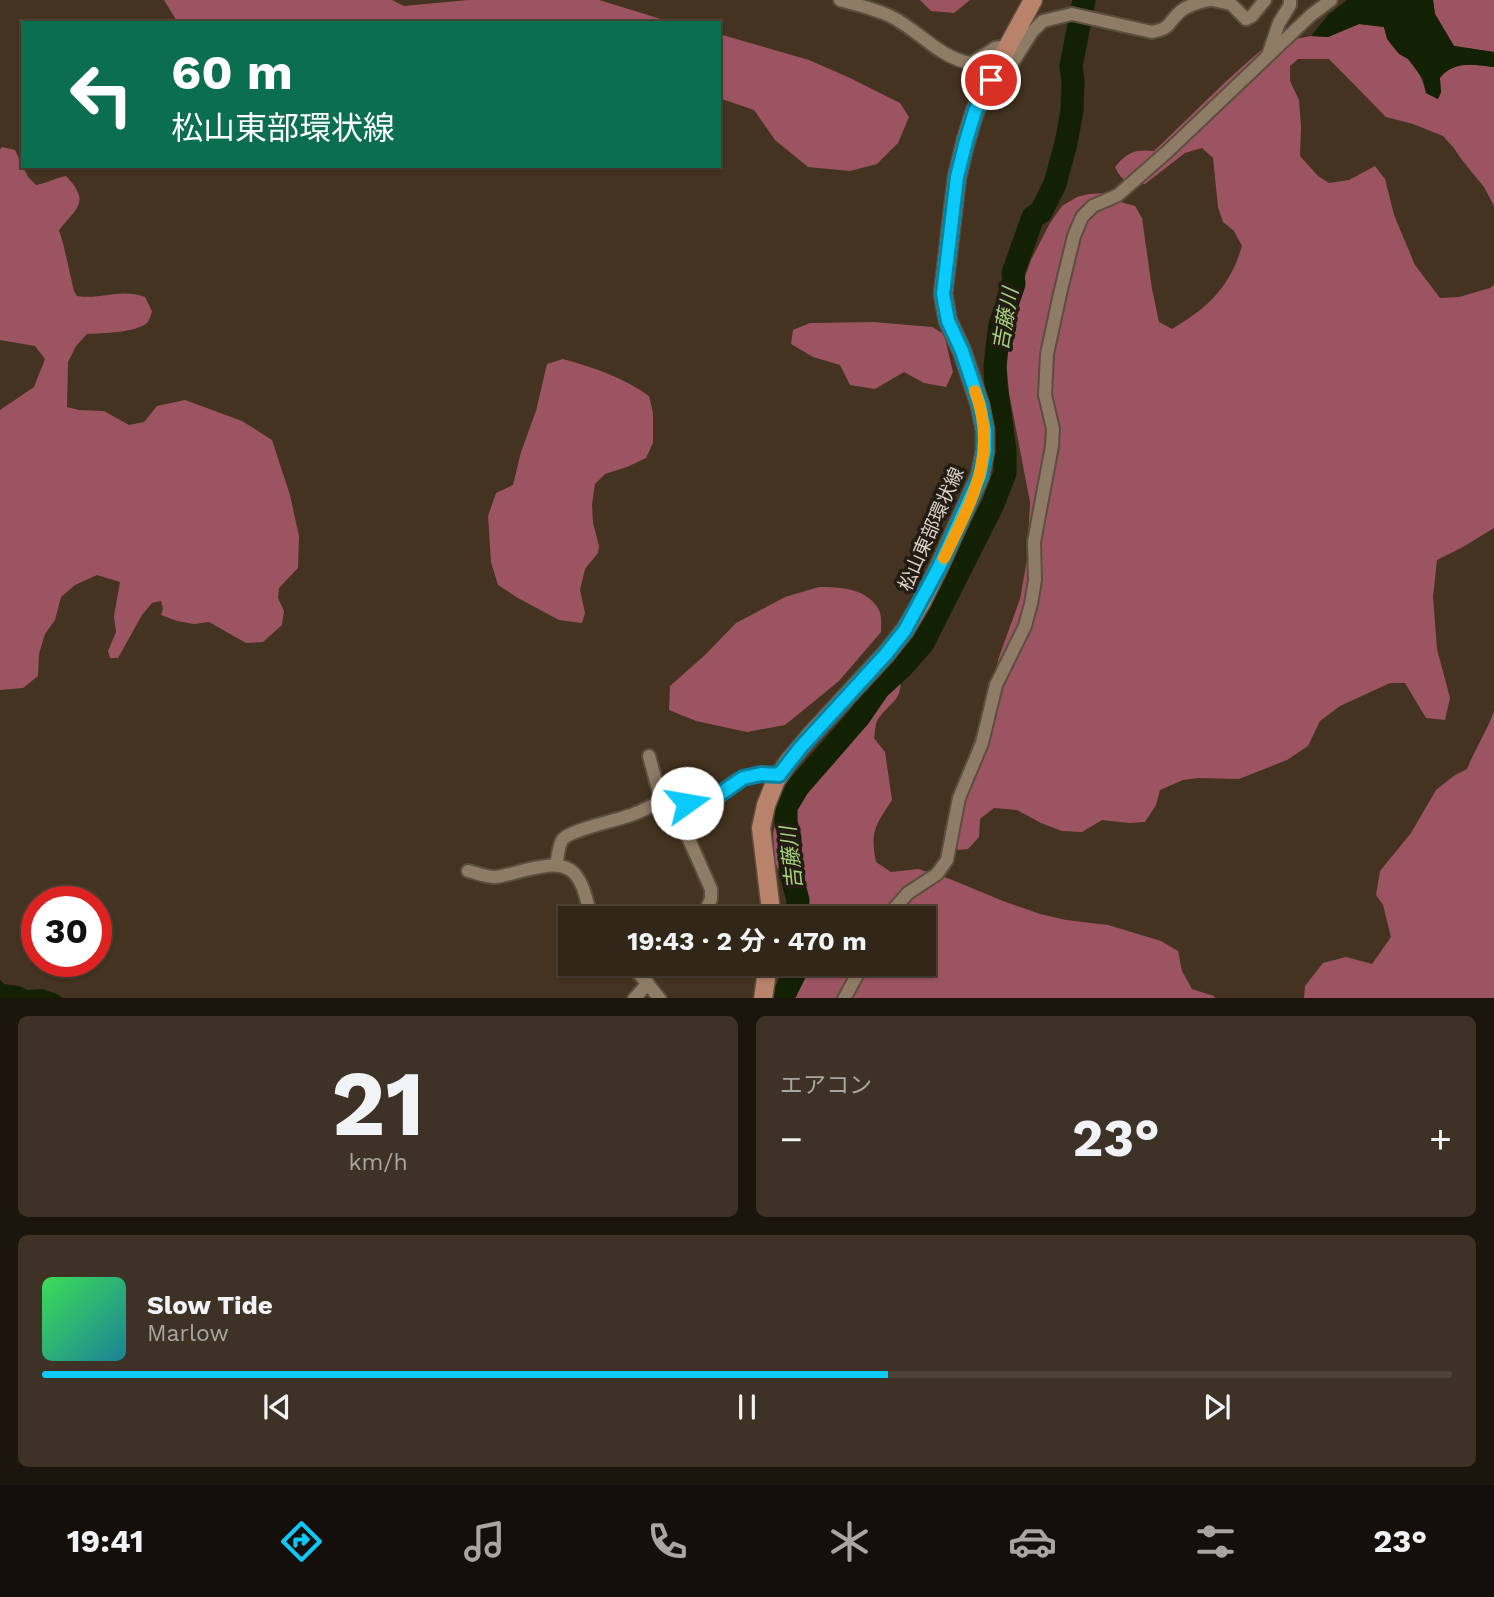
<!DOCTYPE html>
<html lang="ja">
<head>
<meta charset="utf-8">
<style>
	body { margin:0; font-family:"Work Sans","Noto Sans JP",sans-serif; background:#3d3225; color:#f1f3f6; height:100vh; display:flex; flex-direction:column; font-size:26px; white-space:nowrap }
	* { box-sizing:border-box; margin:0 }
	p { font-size:23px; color:#a8a5a2 }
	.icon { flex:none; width:38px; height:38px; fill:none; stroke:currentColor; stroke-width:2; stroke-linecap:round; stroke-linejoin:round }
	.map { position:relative; height:998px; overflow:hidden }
	.side { display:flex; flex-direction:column; gap:18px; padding:18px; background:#1c150d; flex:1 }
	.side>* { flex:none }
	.hud { position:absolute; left:21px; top:21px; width:700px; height:147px; border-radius:0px; box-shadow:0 2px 5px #0004,0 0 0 2px #4d4337; background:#0b6e4f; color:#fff; overflow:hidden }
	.speed { position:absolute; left:21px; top:886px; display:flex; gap:14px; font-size:35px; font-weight:700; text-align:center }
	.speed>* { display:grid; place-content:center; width:91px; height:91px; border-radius:50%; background:#322618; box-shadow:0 2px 5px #0004,0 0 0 2px #4d4337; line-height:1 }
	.speed .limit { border:10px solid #d22; background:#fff; color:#111 }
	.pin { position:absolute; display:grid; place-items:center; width:60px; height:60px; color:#fff; margin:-30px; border:4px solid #fff; border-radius:50%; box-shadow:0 2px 7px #0007 }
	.me { position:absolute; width:77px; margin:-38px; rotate:77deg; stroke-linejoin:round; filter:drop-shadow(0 0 5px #0008) }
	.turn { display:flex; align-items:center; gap:24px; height:147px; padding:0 35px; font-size:32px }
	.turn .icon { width:91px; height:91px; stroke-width:2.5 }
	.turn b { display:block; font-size:49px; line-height:60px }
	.big { font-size:52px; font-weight:700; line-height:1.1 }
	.side .tile { flex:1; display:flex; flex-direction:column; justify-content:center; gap:10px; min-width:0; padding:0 24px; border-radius:10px; background:#3d3225 }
	.side .dial { align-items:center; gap:0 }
	.dial b { font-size:91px; line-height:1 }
	.song { display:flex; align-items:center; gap:21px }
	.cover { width:84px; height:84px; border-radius:10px; background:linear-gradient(135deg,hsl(130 70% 55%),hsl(190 70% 35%)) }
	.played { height:7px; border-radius:4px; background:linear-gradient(90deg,#0bcafa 60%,#4d4337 60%) }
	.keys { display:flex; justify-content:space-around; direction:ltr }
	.heat { display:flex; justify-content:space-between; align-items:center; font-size:38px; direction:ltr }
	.side .tiles { flex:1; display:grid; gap:18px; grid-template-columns:1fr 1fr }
	.tile:last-child { grid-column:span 2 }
	.trip { position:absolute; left:558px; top:906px; width:378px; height:70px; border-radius:0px; background:#322618; box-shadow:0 2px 5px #0004,0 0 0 2px #4d4337; font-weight:700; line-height:70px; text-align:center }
	.dock { display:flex; height:112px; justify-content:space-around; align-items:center; background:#140f0a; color:#a8a5a2 }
	.dock .icon { width:49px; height:49px }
	.dock .selected { color:#0bcafa }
	.dock b { font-size:32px; color:#f1f3f6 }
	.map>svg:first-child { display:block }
	.forest { fill:#9d5462 }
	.water { fill:#112101 }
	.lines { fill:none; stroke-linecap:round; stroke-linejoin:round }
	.river { stroke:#112101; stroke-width:23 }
	.street-casing { stroke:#5c4e3e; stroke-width:16 }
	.primary-casing { stroke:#5c4e3e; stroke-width:21 }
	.street { stroke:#8f7c67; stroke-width:12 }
	.primary { stroke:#b9836b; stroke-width:18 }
	.route-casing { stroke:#0783a2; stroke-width:18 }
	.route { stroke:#0bcafa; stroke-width:12 }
	.slow { stroke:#f59e0b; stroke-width:12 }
	.labels { text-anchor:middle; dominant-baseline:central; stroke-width:7; stroke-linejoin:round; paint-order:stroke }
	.street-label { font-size:19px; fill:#ded4c8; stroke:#231c14 }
	.water-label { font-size:21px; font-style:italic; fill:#a7d57b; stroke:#231c14 }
</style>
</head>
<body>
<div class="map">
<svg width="1494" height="999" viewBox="0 0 1494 999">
	<rect width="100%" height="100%" fill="#433320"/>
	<g class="forest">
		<polygon points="164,0 392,0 404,6 468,0 599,0 674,23 178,23"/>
		<polygon points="920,0 970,0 954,13 931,11"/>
		<polygon points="1433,0 1494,0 1494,52 1454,46 1435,14"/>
		<path d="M1359,24L1384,27C1388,43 1393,48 1407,58C1417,66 1423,81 1426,93L1438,99L1441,92L1439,78C1454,60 1474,65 1494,67V206L1484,187L1462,160L1453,147L1443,136L1413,124L1386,117L1329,59H1298L1290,66V81L1299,100L1301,127L1300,156L1318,176L1329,183L1349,180L1375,166L1385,179L1394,215L1415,265L1440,298L1459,297L1490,288L1494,285V528L1463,547L1437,560L1433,597L1437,649L1450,698L1445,720L1426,718L1405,683H1390L1340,706L1320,721L1308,746L1287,760L1239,779L1199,778L1183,780L1160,790L1156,805L1145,822L1129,823L1102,820L1082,832L1062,831L1041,823L1017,810L994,808L980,819L979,837L968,849L958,850L944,833L951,805L985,710L999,657L1020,599L1027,560L1030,502L1009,393L1005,348L1020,291L1031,260L1050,223L1062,206L1077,197L1089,194L1105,193L1124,203L1135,206L1142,218L1152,289L1159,322L1172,329C1208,308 1230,287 1242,246L1234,231L1223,222L1218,207L1213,158L1202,148L1185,153L1145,184C1128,181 1123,184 1115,167C1127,152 1135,149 1154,151C1196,112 1235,69 1281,35L1296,39L1311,36L1328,37Z"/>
		<polygon points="719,34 809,60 850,78 900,103 909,117 898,143 877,164 850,171 808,167 775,140 754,110 719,98"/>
		<path d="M2,147L15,150L28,177L36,185C49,183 54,178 66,176C91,202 77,208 59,230L63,243L74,291L77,296C102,300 119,288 145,297L152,311C152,313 149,320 148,322C137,333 102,333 87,334L76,346L68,362L67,407L79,410L104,411L129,425L144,422L157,406L185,400L242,421L272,440L290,495L299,536L298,568L279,588L278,598L284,611L282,625L263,642L246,643L209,622L194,624L177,621L161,615L163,609L161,601L152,603L142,615L118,658H110L108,651L116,632L114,616L120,582L97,575L75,585L61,597L55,620L45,634L39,654L38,676L23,688L0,690V410L34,387L45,359L35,346L0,340V149Z"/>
		<polygon points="874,322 932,327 944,334 953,372 946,387 924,383 904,372 875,389 850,385 840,365 813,357 791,344 793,330 810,323"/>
		<path d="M563,359C593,367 624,378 649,396L653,413V443L646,458L627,467L605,474L595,484L592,504L593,523L599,546L598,553L585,569L580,590L585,613L582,623L559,620L518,598L498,585L491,562L488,516L496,493L513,485L521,452L536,411L547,364Z"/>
		<path d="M819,587C841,587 867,588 879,610C882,616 881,625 881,632L839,681L785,725L747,732L696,721L669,710L670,686L705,655L736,623L785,597Z"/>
		<path d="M893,671L899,673C905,702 890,700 877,721C875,726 875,733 874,738L885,752L892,800C875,826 870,832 876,862L891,872L918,869L950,879L1003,901L1040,914L1066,920L1108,925L1161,941L1178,951L1182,971L1192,989L1214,996L1215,998H794V991L804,964H924V919H809V910L804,891L785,886L775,862L773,833L778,815L796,785L826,752L872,681Z"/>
		<path d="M1494,711V998H1304L1305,986L1323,963L1346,957L1372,964L1391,937L1383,905L1376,895L1380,871L1411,833L1436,790L1455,775L1467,769C1475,749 1487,731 1494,711Z"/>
	</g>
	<g class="water">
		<path d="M1347,0H1433L1435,14L1454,46L1494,52V67C1474,65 1454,60 1440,78L1441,92L1438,99L1426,93L1423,79L1408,59L1399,54L1387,39L1384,27L1359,24L1328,37L1311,36L1328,15Z"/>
		<polygon points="0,980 4,984 19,986 28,990 42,989 57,994 63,998 0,998"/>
	</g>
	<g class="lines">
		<g class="river">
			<polyline points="797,919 798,900 790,870 790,838 786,822 786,807 798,787 859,717 879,688 903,666 923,643 993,504 1005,473 1005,451 996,385 995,367 997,347 1000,325 1014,284 1013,273 1033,217 1041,212 1055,184 1066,143 1072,111 1073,81 1071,66 1084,0"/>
			<polyline points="782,999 794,975 795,964"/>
		</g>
		<g class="street-casing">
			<g id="street">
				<path d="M840,0C857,5 876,9 892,17C918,30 941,59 971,63L995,48L1008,46"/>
				<polyline points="1213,0 1231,4 1246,19 1252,16 1265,0"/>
				<polyline points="1268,55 1279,23 1290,5 1290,0"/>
				<path d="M991,80L1005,75L1032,32L1043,21L1072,14L1152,32C1173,28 1167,22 1181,11C1188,5 1200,2 1209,0"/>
				<polyline points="649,756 660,796 665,801"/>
				<path d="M556,865C558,858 558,845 563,839C572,829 621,820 636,813C647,809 660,800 672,800C681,800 691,804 697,810"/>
				<path d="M468,871C477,873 486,877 495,877C516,875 557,855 574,873C585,885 587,904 592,919"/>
				<path d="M698,919L706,910L711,899V889L687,835V823L691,814L736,781C750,774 763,774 779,775"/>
				<polyline points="889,919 894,909 908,893 937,874 947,860 959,798 982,743 996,685 1025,626 1031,604 1035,580 1034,542 1052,446 1053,429 1045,395 1047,354 1060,294 1074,236 1082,217 1093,206 1118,195 1168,151 1311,15 1331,0"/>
				<polyline points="629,964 643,978 660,999"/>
				<polyline points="643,978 656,964"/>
				<polyline points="634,999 648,983"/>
				<polyline points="844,999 863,964"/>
			</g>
		</g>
		<g class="primary-casing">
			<g id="primary">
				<polyline points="772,919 761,828 766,805 776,780 789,761 811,735 886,654 905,630 921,603 939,567 980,476 985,451 985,430 980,405 962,351 948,321 943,294 957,177 966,140 975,111 1008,46 1033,0"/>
				<polyline points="763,999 768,964"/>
			</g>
		</g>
		<use href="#street" class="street"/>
		<use href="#primary" class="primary"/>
	</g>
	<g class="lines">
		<g class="route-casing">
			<polyline id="route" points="687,803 697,810 743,778 761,774 779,775 800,748 886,654 905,630 939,567 980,476 985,451 985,430 980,405 962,351 948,321 943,294 957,177 966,141 975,111 991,80"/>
		</g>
		<use href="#route" class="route"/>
		<path class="slow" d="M944,558C971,501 999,455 975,391"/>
	</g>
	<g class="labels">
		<g class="street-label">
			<text transform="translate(931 529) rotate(-66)">松山東部環状線</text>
		</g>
		<g class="water-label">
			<text transform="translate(1005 319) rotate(-80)">吉藤川</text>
			<text transform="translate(791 858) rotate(-96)">吉藤川</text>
		</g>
	</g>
</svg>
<div class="speed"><div class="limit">30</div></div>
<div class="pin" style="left:991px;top:80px;background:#d93025"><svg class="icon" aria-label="arrive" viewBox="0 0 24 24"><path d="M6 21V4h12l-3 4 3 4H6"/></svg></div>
<svg class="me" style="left:687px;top:803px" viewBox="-20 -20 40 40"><circle r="19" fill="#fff"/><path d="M0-13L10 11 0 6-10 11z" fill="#0bcafa"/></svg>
<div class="trip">19:43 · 2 分 · 470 m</div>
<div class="hud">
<div class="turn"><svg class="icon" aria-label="left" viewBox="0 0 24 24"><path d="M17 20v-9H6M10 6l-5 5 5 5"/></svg><div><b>60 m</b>松山東部環状線</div></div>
</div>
</div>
<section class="side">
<div class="tiles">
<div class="tile dial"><b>21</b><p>km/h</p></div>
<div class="tile"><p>エアコン</p>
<div class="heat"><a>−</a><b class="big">23°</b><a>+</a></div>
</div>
<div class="tile">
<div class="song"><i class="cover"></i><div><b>Slow Tide</b><p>Marlow</p></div></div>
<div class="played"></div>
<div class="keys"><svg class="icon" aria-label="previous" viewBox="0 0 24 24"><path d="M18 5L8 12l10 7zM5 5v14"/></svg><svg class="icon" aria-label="pause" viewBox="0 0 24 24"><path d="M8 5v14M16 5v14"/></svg><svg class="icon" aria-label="next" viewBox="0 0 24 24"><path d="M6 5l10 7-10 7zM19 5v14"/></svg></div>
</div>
</div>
</section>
<nav class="dock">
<b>19:41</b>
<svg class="icon selected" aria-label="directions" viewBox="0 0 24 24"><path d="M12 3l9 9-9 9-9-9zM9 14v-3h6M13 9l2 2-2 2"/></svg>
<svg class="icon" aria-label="music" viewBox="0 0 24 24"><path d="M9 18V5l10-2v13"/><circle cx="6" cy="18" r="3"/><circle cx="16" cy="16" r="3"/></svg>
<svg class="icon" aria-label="phone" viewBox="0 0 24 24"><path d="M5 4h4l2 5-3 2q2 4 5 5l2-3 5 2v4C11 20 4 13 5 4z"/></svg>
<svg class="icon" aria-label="climate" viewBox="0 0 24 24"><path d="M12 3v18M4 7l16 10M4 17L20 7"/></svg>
<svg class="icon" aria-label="car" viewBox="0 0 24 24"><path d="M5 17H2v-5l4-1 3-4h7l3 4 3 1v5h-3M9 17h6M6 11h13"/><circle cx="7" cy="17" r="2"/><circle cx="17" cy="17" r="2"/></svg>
<svg class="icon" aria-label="filters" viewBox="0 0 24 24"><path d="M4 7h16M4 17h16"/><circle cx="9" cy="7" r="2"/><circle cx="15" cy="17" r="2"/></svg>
<b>23°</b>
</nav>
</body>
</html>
